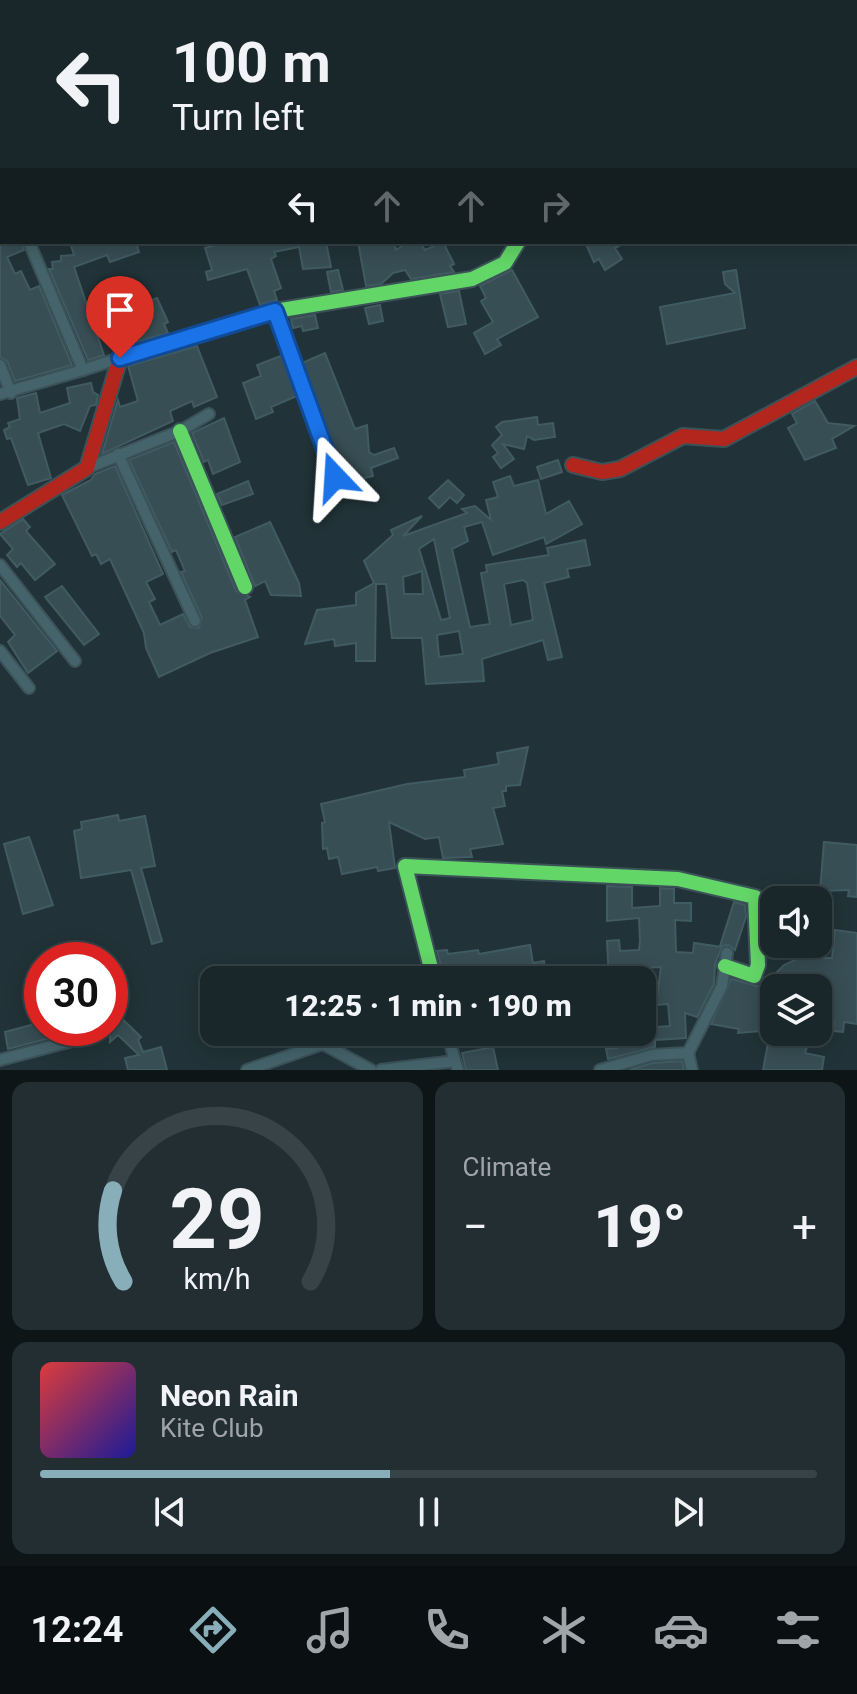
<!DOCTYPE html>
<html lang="en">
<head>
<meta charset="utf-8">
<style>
	body { margin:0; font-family:Roboto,sans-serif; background:#222e32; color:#f1f3f6; height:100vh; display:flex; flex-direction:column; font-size:30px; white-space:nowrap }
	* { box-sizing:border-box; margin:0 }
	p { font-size:26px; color:#9fa5a8 }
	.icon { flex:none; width:44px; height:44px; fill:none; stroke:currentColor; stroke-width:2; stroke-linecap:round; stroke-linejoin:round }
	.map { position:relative; height:1070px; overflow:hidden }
	.sheet { display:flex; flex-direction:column; gap:12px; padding:12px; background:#0e1517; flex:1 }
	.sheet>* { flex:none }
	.guide { position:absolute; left:0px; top:0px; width:858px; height:244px; box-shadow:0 4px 20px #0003,0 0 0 2px #374347; background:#19262a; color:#f1f3f6; overflow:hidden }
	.fabs { position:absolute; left:760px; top:886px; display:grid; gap:16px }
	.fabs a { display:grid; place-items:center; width:72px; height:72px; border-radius:16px; background:#19262a; box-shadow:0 4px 20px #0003,0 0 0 2px #374347; font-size:40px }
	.speed { position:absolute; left:24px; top:942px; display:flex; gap:16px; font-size:40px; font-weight:700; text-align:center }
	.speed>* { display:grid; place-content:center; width:104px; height:104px; border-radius:50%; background:#19262a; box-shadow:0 4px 20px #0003,0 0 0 2px #374347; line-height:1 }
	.speed .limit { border:12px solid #d22; background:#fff; color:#111 }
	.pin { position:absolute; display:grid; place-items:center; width:68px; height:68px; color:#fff; margin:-82px -34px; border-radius:50% 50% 50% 0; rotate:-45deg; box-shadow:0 0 8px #0007 }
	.pin .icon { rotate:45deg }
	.me { position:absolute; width:88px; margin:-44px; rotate:340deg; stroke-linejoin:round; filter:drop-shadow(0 0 6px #0008) }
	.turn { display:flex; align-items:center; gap:28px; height:168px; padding:0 40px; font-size:36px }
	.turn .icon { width:104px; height:104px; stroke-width:2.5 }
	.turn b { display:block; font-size:56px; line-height:68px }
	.lanes { display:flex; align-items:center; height:76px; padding:0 40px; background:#0003; justify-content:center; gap:40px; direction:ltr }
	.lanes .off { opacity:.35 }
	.big { font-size:60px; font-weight:800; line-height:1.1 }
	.sheet .card { flex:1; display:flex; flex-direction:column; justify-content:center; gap:12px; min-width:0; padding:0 28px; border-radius:16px; background:#222e32 }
	.sheet .dial { align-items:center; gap:0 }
	.dial svg { height:208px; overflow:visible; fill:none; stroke:#374347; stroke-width:7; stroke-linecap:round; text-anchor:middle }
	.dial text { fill:#f1f3f6; stroke:none }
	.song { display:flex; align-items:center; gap:24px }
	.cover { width:96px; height:96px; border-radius:12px; background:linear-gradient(135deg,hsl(0 70% 55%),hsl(240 70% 35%)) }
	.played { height:8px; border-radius:4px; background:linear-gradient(90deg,#88aeb9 45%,#374347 45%) }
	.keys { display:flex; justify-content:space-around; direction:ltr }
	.heat { display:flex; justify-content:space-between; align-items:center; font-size:44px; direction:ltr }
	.sheet .tiles { flex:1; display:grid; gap:12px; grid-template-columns:1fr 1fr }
	.card:last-child { grid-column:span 2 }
	.trip { position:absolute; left:200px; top:966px; width:456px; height:80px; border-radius:16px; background:#19262a; box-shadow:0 4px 20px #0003,0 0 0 2px #374347; font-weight:800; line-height:80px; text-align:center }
	.dock { display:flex; height:128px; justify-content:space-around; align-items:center; background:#0a0f11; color:#9fa5a8 }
	.dock .icon { width:56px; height:56px }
	.dock .active { color:#88aeb9 }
	.dock b { font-size:36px; color:#f1f3f6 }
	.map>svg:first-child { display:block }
	.building { fill:#374e54; stroke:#415b62; stroke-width:2; fill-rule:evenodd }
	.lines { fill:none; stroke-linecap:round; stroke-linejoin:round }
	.street-casing { stroke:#3b5258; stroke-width:14 }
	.fast-casing { stroke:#3b5258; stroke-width:18 }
	.jam-casing { stroke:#3b5258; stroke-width:18 }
	.street { stroke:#45636b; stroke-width:10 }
	.fast { stroke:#63d668; stroke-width:14 }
	.jam { stroke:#b3261e; stroke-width:14 }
	.route-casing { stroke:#114b97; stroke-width:20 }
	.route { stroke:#1a73e8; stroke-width:14 }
</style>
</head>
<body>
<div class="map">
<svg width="857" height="1070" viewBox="0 0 857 1070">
	<rect width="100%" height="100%" fill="#213338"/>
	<g class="building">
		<polygon points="0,240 21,242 24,250 7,257 15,274 21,271 30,290 39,286 72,365 15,381 7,361 0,357"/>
		<polygon points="70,242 136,242 139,252 110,262 107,255 74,267 104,355 88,360 49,269 53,269 52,262 61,261 61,256 74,255"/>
		<polygon points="226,242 326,242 331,267 303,269 299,247 274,252 276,256 271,259 281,288 274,291 277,300 260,305 247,269 208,280 206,272 212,270 205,248"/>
		<polygon points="358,242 394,242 396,250 408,242 420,242 425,250 443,242 454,264 450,266 454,272 411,279 405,270 393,273 381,284 366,286"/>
		<polygon points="585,242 626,242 615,248 622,259 605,270 599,259 594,262"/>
		<polygon points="338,270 343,290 331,292 327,272"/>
		<polygon points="512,270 538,317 497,339 501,345 485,354 474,333 493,322 481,301 486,298 480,286"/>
		<polygon points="736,270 745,328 667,344 660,307 735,293 725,284 723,272"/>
		<polygon points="459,291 466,324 448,327 440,294"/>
		<polygon points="157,298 168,322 164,324 168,333 137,342 126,310"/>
		<polygon points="380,305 383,321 369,324 365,308"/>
		<polygon points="315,315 318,328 303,331 302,326 293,328 291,319"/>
		<polygon points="197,346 217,397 194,407 192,401 170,411 173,421 102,454 118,400 120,407 138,401 128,366"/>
		<polygon points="325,353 355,429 367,425 369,452 374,455 394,448 398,458 371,468 373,476 356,480 355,474 343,477 302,363"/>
		<polygon points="283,355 297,396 271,407 273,412 256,419 243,383 261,376 257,365"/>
		<polygon points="91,383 93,392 98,395 96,405 90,406 80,431 64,424 38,433 51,478 28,485 11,438 7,439 4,430 10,427 8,423 20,419 17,398 36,393 40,413 70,403 67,388"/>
		<polygon points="815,401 828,423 854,426 832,439 836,448 805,460 788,428 797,423 792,414"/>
		<polygon points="537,417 538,425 553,423 555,437 534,440 527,436 524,449 503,444 514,459 501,468 493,457 498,453 492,445 502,435 496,427 502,422"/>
		<polygon points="224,418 240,462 213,474 208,460 204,462 192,433"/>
		<polygon points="174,442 236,591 250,597 245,600 258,637 210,653 159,677 146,648 144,633 110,559 101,564 96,554 92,556 62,495 91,480 95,474 115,466 163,574 146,582 155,599 149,602 160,625 183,614 190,627 199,628 202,618 181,572 185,571 176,550 172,552 129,460"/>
		<polygon points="558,460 562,472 541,479 537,467"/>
		<path d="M510,476L514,486L538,480L546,514L569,501L582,524L546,544L544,537L493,555L482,522L464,527L468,541L452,549L470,627L490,624L481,573L487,572L486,565L549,555L547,548L585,540L590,565L567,569L569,577L544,583L562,657L548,660L543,640L482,659L484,681L426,684L422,638H392L386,584H376L375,661H356V643L335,646L334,639L305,644L317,610L356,605V593L374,583L364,561L393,535L391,530L422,516L403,536L467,513L462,509L475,506L491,520L486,500L498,497L493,482ZM434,539L450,618L441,620L419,549ZM422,571L423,594H404L403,577ZM523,580L527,583L533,620L511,625L504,584ZM459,631L463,654L439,657L437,635Z"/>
		<polygon points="448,480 464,495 457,503 450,497 439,508 429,498"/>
		<polygon points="248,481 253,494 222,505 217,494"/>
		<polygon points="23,519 30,527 26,531 55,564 35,580 21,563 17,567 7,555 13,549 0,534"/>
		<polygon points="270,522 299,583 301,596 271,595 265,581 255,586 235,537"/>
		<polygon points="0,580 57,651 28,673 8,642 15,635 0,616"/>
		<polygon points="62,586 99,634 84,645 45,597"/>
		<polygon points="528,747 520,785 506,786 506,791 502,791 505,806 493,808 503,844 470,849 472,857 443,858 439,837 425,839 389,822 395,868 378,871 377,867 342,874 338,857 329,859 327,848 323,849 322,823 325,822 321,804 407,784 465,777 464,770 499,764 497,753"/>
		<polygon points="118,815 119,821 145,816 155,866 141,868 162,941 152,944 131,870 81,878 74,831 82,829 81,822"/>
		<polygon points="29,837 53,905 23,914 4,844"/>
		<polygon points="824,842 857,845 857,897 848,896 849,890 820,891"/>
		<polygon points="607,886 632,887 632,908 660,906 660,888 674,889 674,903 691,903 691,921 675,920 676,952 693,953 694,943 722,947 715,964 714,984 697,1017 685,1013 686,1038 655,1040 655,1047 608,1059 606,1049 617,1048 614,1032 642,1032 642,1028 670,1026 668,1004 656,1005 661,967 621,969 622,980 609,980 607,941 619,940 620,951 639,950 640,940 639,918 607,921"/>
		<polygon points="734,902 745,905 746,917 735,950 729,945 720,946"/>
		<polygon points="835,930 857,933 857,1024 844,1022 843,1032 833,1031 834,1021 821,1019 821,1013 818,1013 818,988 774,988 774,1030 738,1033 739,1029 711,1024 731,979 757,986 766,983 784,965 799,958 832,958"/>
		<polygon points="530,945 533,963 544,961 546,980 483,980 482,966 451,970 450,965 441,966 437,951 447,950 448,954 478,950 479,954"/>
		<polygon points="110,1007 141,1037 138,1040 143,1052 161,1047 167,1070 128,1070 125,1058 139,1055 118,1035 110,1042 110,1037 101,1028 110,1028"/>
		<polygon points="42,1022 42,1028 46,1030 56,1028 58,1036 8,1049 5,1032"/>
		<polygon points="770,1032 806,1032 809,1041 805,1053 824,1057 822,1070 763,1070"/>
		<polygon points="493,1047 498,1070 466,1070 462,1053"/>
		<polygon points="682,1061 684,1070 629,1070 653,1063"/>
	</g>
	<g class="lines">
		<g class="street-casing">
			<g id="street">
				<polyline points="108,2 111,0"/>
				<polyline points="786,2 788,0"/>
				<polyline points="0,21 2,21"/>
				<polyline points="29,242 83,370 120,358"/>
				<polyline points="275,311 335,477"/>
				<polyline points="0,365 11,393"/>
				<polyline points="0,394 83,370"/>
				<polyline points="118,454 195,621"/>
				<polyline points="87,468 180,431 209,414"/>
				<polyline points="0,565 75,661"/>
				<polyline points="0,651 29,688"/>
				<polyline points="447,1032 455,1061"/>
				<polyline points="688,1053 692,1070"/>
				<polyline points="0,1060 91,1036"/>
				<polyline points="247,1070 323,1044 371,1070"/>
				<polyline points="381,1070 455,1061 458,1070"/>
				<polyline points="600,1070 652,1055 688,1053 722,986 727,953"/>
			</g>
		</g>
		<g class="fast-casing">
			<g id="fast">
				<polyline points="184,338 275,311 472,279 505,263 518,242"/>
				<polyline points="180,431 245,587"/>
				<polyline points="434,980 405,866 678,879 755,897 758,965 754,976 725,966"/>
			</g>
		</g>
		<g class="jam-casing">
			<g id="jam">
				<polyline points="573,465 602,472 620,469 683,436 724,439 857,367"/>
				<polyline points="0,522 87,468 120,358 184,338"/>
			</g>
		</g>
		<use href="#street" class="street"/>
		<use href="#fast" class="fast"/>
		<use href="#jam" class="jam"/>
	</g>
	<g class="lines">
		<g class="route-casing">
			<polyline id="route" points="120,358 275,311 335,477"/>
		</g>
		<use href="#route" class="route"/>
	</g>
</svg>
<div class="fabs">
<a><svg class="icon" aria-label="sound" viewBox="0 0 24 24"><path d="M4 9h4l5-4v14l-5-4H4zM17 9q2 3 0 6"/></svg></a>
<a><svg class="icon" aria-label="layers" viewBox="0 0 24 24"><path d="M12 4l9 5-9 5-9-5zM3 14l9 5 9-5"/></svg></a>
</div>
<div class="speed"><div class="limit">30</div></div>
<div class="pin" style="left:120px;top:358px;background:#d93025"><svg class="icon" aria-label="arrive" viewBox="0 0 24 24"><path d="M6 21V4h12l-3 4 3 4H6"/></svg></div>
<svg class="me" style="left:335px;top:477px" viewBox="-20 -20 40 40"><path d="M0-17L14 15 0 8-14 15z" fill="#1a73e8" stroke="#fff" stroke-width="4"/></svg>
<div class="trip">12:25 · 1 min · 190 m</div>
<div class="guide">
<div class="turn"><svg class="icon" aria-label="left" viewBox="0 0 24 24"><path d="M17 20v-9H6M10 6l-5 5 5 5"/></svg><div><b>100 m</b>Turn left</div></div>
<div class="lanes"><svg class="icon" aria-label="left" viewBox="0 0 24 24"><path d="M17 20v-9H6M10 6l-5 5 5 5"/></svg><svg class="icon off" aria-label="ahead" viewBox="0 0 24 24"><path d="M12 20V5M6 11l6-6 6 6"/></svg><svg class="icon off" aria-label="ahead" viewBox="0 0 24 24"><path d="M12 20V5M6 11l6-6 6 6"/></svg><svg class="icon off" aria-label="right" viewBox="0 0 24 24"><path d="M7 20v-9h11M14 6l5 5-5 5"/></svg></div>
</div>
</div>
<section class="sheet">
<div class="tiles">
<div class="card dial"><svg viewBox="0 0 100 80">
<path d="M14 69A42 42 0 1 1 86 69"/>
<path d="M14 69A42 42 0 0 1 10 34" stroke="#88aeb9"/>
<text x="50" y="56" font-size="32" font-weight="700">29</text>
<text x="50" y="72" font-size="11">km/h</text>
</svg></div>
<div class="card"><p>Climate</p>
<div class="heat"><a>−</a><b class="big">19°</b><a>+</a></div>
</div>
<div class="card">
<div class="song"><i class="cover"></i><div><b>Neon Rain</b><p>Kite Club</p></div></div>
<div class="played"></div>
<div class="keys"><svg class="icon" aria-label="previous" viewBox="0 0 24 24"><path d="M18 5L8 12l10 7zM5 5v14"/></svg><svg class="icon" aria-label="pause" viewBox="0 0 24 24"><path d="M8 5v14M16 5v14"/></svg><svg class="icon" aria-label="next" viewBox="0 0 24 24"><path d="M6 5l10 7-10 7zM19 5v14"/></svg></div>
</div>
</div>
</section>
<nav class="dock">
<b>12:24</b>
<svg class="icon active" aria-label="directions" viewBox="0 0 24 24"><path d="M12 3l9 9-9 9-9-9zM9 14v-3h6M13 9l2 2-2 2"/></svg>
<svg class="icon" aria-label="music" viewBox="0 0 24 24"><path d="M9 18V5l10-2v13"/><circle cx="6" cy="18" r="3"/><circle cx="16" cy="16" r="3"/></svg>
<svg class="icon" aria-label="phone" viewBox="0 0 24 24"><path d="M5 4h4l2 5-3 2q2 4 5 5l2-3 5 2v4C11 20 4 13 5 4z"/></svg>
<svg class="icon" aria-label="climate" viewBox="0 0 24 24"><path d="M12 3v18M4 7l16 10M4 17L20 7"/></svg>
<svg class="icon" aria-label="car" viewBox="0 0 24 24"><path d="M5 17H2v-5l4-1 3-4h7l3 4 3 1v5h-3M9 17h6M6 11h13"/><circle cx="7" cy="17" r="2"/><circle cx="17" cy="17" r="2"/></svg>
<svg class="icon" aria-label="filters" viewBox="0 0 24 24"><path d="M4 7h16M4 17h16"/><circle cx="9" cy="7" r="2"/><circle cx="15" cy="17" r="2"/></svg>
</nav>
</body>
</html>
